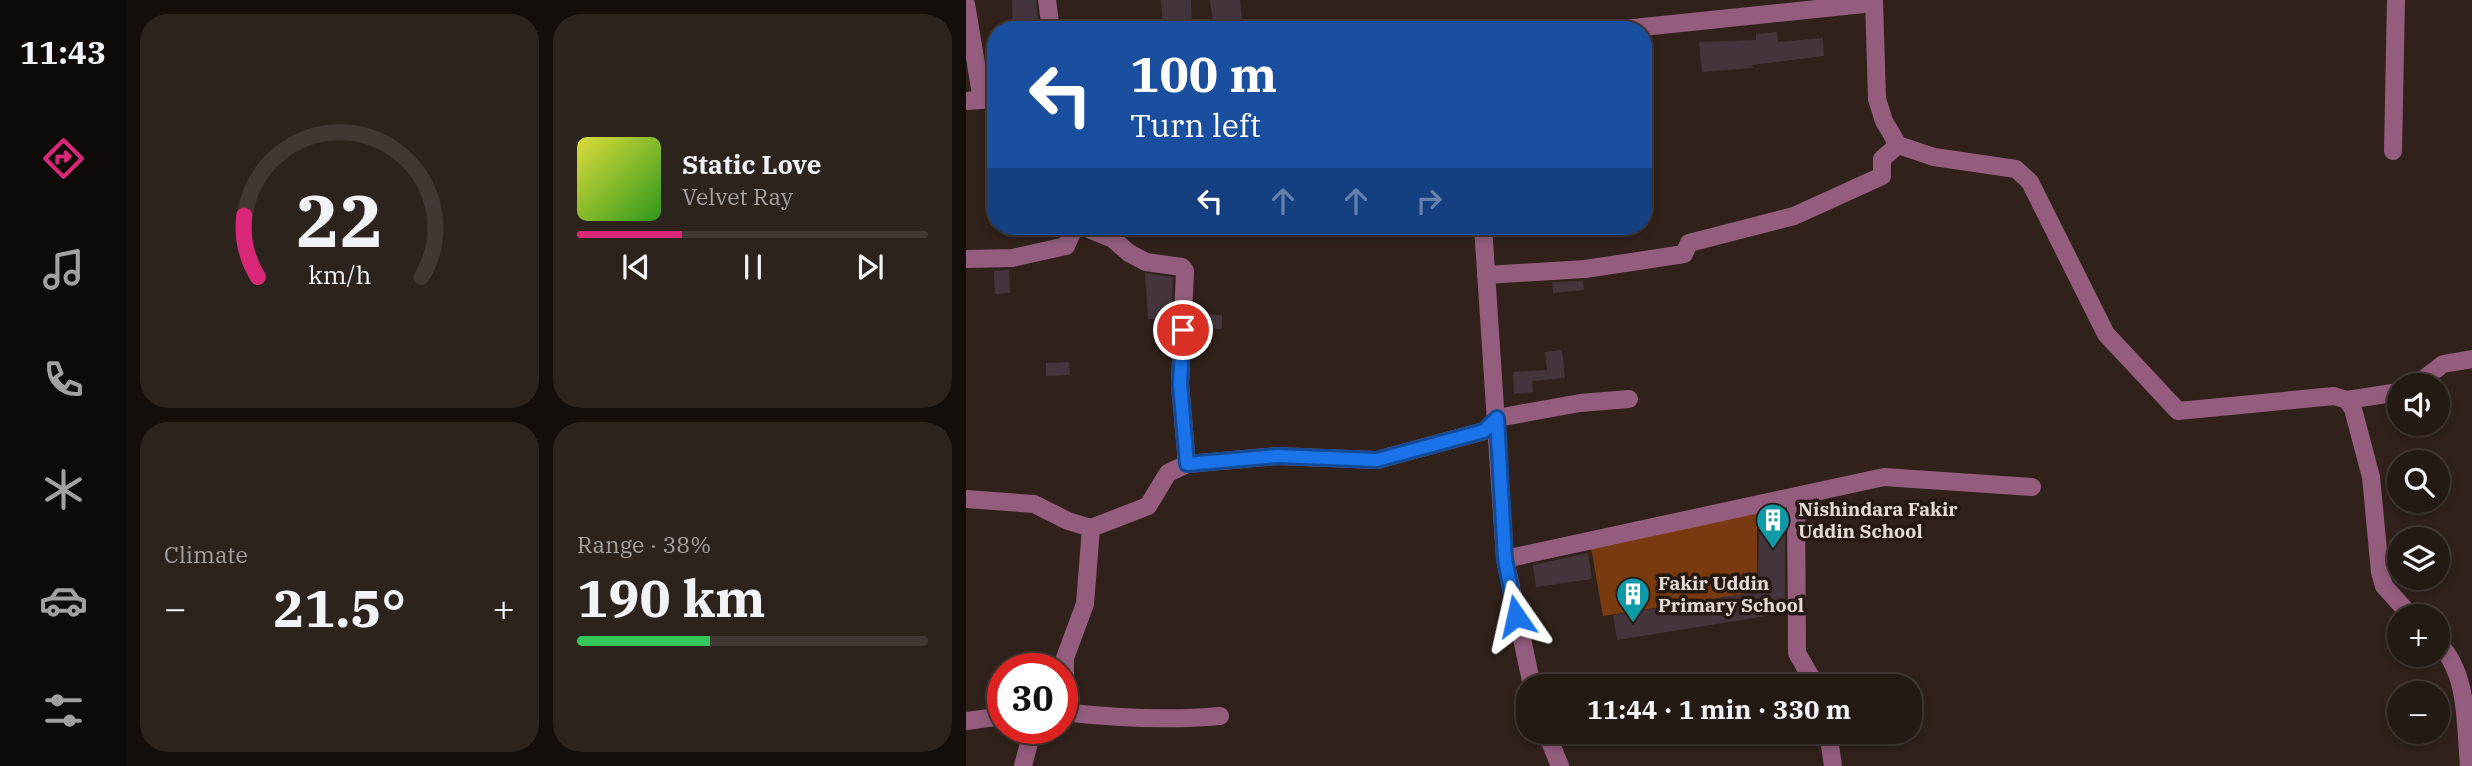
<!DOCTYPE html>
<html lang="en">
<head>
<meta charset="utf-8">
<style>
	body { margin:0; font-family:"IBM Plex Serif",serif; background:#2c231d; color:#f1f3f6; height:100vh; display:flex; flex-direction:column; font-size:26px; white-space:nowrap }
	* { box-sizing:border-box; margin:0 }
	p { font-size:23px; color:#a3a1a0 }
	.icon { flex:none; width:38px; height:38px; fill:none; stroke:currentColor; stroke-width:2; stroke-linecap:round; stroke-linejoin:round }
	.map { position:relative; flex:1; overflow:hidden }
	.details { display:flex; flex-direction:column; gap:14px; padding:14px; background:#140e0b; width:840px }
	.details>* { flex:none }
	.guide { position:absolute; left:21px; top:21px; width:665px; height:214px; border-radius:28px; box-shadow:0 4px 10px #0003,0 0 0 2px #413834; background:#1a4fa0; color:#fff; overflow:hidden }
	.buttons { position:absolute; left:1421px; top:373px; display:grid; gap:14px }
	.buttons a { display:grid; place-items:center; width:63px; height:63px; border-radius:50%; background:#241a14; box-shadow:0 4px 10px #0003,0 0 0 2px #413834; font-size:35px }
	.speed { position:absolute; left:21px; top:653px; display:flex; gap:14px; font-size:35px; font-weight:700; text-align:center }
	.speed>* { display:grid; place-content:center; width:91px; height:91px; border-radius:50%; background:#241a14; box-shadow:0 4px 10px #0003,0 0 0 2px #413834; line-height:1 }
	.speed .limit { border:10px solid #d22; background:#fff; color:#111 }
	.pin { position:absolute; display:grid; place-items:center; width:60px; height:60px; color:#fff; margin:-30px; border:4px solid #fff; border-radius:50%; box-shadow:0 2px 7px #0007 }
	.me { position:absolute; width:77px; margin:-38px; rotate:349deg; stroke-linejoin:round; filter:drop-shadow(0 0 5px #0008) }
	.turn { display:flex; align-items:center; gap:24px; height:147px; padding:0 28px; font-size:32px }
	.turn .icon { width:91px; height:91px; stroke-width:2.5 }
	.turn b { display:block; font-size:49px; line-height:60px }
	.lanes { display:flex; align-items:center; height:66px; padding:0 28px; background:#0003; justify-content:center; gap:35px; direction:ltr }
	.lanes .off { opacity:.35 }
	.big { font-size:52px; font-weight:700; line-height:1.1 }
	.details .widget { flex:1; display:flex; flex-direction:column; justify-content:center; gap:10px; min-width:0; padding:0 24px; border-radius:28px; background:#2c231d }
	.details .dial { align-items:center; gap:0 }
	.dial svg { height:182px; overflow:visible; fill:none; stroke:#413834; stroke-width:7; stroke-linecap:round; text-anchor:middle }
	.dial text { fill:#f1f3f6; stroke:none }
	.song { display:flex; align-items:center; gap:21px }
	.cover { width:84px; height:84px; border-radius:10px; background:linear-gradient(135deg,hsl(60 70% 55%),hsl(110 70% 35%)) }
	.played { height:7px; border-radius:4px; background:linear-gradient(90deg,#db2777 30%,#413834 30%) }
	.keys { display:flex; justify-content:space-around; direction:ltr }
	.heat { display:flex; justify-content:space-between; align-items:center; font-size:38px; direction:ltr }
	.charge { height:10px; border-radius:5px; background:linear-gradient(90deg,#34c759 38%,#413834 0) }
	.details .tiles { flex:1; display:grid; gap:14px; grid-template-columns:repeat(2,1fr) }
	.trip { position:absolute; left:550px; top:674px; width:406px; height:70px; border-radius:28px; background:#241a14; box-shadow:0 4px 10px #0003,0 0 0 2px #413834; font-weight:700; line-height:70px; text-align:center }
	main { display:flex; flex:1; min-height:0 }
	.tabs { display:flex; flex-direction:column; width:126px; justify-content:space-around; align-items:center; background:#0e0a08; color:#a3a1a0 }
	.tabs .icon { width:49px; height:49px }
	.tabs .selected { color:#db2777 }
	.tabs b { font-size:32px; color:#f1f3f6 }
	.map>svg:first-child { display:block }
	.green { fill:#7a3a0f }
	.building { fill:#44353d }
	.lines { fill:none; stroke-linecap:round; stroke-linejoin:round }
	.minor { stroke:#945d7e; stroke-width:18 }
	.route-casing { stroke:#114b97; stroke-width:18 }
	.route { stroke:#1a73e8; stroke-width:12 }
	.labels { text-anchor:middle; dominant-baseline:central; stroke-width:7; stroke-linejoin:round; paint-order:stroke }
	.poi-label { font-size:19px; font-weight:bold; fill:#e5dbd6; stroke:#261912; text-anchor:start }
</style>
</head>
<body>
<main>
<nav class="tabs">
<b>11:43</b>
<svg class="icon selected" aria-label="directions" viewBox="0 0 24 24"><path d="M12 3l9 9-9 9-9-9zM9 14v-3h6M13 9l2 2-2 2"/></svg>
<svg class="icon" aria-label="music" viewBox="0 0 24 24"><path d="M9 18V5l10-2v13"/><circle cx="6" cy="18" r="3"/><circle cx="16" cy="16" r="3"/></svg>
<svg class="icon" aria-label="phone" viewBox="0 0 24 24"><path d="M5 4h4l2 5-3 2q2 4 5 5l2-3 5 2v4C11 20 4 13 5 4z"/></svg>
<svg class="icon" aria-label="climate" viewBox="0 0 24 24"><path d="M12 3v18M4 7l16 10M4 17L20 7"/></svg>
<svg class="icon" aria-label="car" viewBox="0 0 24 24"><path d="M5 17H2v-5l4-1 3-4h7l3 4 3 1v5h-3M9 17h6M6 11h13"/><circle cx="7" cy="17" r="2"/><circle cx="17" cy="17" r="2"/></svg>
<svg class="icon" aria-label="filters" viewBox="0 0 24 24"><path d="M4 7h16M4 17h16"/><circle cx="9" cy="7" r="2"/><circle cx="15" cy="17" r="2"/></svg>
</nav>
<section class="details">
<div class="tiles">
<div class="widget dial"><svg viewBox="0 0 100 80">
<path d="M14 69A42 42 0 1 1 86 69"/>
<path d="M14 69A42 42 0 0 1 8 42" stroke="#db2777"/>
<text x="50" y="56" font-size="32" font-weight="700">22</text>
<text x="50" y="72" font-size="11">km/h</text>
</svg></div>
<div class="widget">
<div class="song"><i class="cover"></i><div><b>Static Love</b><p>Velvet Ray</p></div></div>
<div class="played"></div>
<div class="keys"><svg class="icon" aria-label="previous" viewBox="0 0 24 24"><path d="M18 5L8 12l10 7zM5 5v14"/></svg><svg class="icon" aria-label="pause" viewBox="0 0 24 24"><path d="M8 5v14M16 5v14"/></svg><svg class="icon" aria-label="next" viewBox="0 0 24 24"><path d="M6 5l10 7-10 7zM19 5v14"/></svg></div>
</div>
<div class="widget"><p>Climate</p>
<div class="heat"><a>−</a><b class="big">21.5°</b><a>+</a></div>
</div>
<div class="widget"><p>Range · 38%</p><b class="big">190 km</b><div class="charge"></div></div>
</div>
</section>
<div class="map">
<svg width="1506" height="766" viewBox="0 0 1506 766">
	<rect width="100%" height="100%" fill="#30221b"/>
	<polygon class="green" points="791,508 791,592 637,616 624,542"/>
	<g class="building">
		<polygon points="46,0 70,0 73,30 47,30"/>
		<polygon points="195,0 225,0 226,30 197,30"/>
		<polygon points="244,0 274,0 277,30 248,30"/>
		<polygon points="811,32 812,42 857,38 858,56 786,65 787,68 736,72 733,42 790,40 790,34"/>
		<polygon points="43,270 44,293 29,294 28,271"/>
		<polygon points="179,273 207,277 205,320 182,319"/>
		<polygon points="617,281 618,290 587,293 586,282"/>
		<polygon points="237,314 256,315 256,329 237,329"/>
		<polygon points="596,350 599,378 566,381 567,392 548,394 547,372 581,370 579,352"/>
		<polygon points="103,362 104,375 80,376 80,363"/>
		<polygon points="819,510 819,613 651,640 647,615 791,592 794,516"/>
		<polygon points="622,553 626,579 570,587 567,565"/>
	</g>
	<g class="lines">
		<g class="minor">
			<polyline points="81,0 85,30"/>
			<polyline points="908,0 911,99 918,121 932,145 968,157 1050,169 1064,182 1140,334 1212,411 1368,396 1381,400 1387,409 1405,477 1414,572 1418,586 1445,616"/>
			<polyline points="0,4 16,100"/>
			<polyline points="648,30 908,3"/>
			<polyline points="0,101 30,99"/>
			<polyline points="1427,151 1430,0"/>
			<polyline points="115,226 147,239 163,253 180,262 216,267 219,271 214,384 221,464 311,456 411,460 518,431 531,418 614,403 663,399"/>
			<polyline points="517,226 539,559 566,686"/>
			<polyline points="0,259 46,258 100,246 109,226"/>
			<polyline points="520,275 619,269 718,254 723,243 828,216 916,176 916,159 932,145"/>
			<polyline points="1450,385 1477,364 1506,359"/>
			<polyline points="1381,400 1433,392"/>
			<polyline points="830,498 831,653 850,686"/>
			<polyline points="0,499 68,504 102,521 125,528"/>
			<polyline points="539,559 918,477 1066,487"/>
			<path d="M1472,643C1503,674 1499,725 1503,766"/>
			<path d="M96,712C150,718 200,721 254,716"/>
			<polyline points="99,712 99,658 119,604 125,528 182,506 202,473 221,464"/>
			<polyline points="0,721 37,716"/>
			<polyline points="580,732 594,766"/>
			<polyline points="862,732 867,766"/>
			<polyline points="57,766 67,728"/>
		</g>
	</g>
	<g class="lines">
		<g class="route-casing">
			<polyline id="route" points="217,330 214,384 221,464 311,456 411,460 518,431 531,418 539,559 550,616"/>
		</g>
		<use href="#route" class="route"/>
	</g>
	<defs>
		<g id="building-pin" transform="scale(1.75)"><path d="M0 17L-7.5 6A9.5 9.5 0 1 1 7.5 6Z" fill="#0f9aa8" stroke="#261912"/><path d="M-4-6H4V6H1V3H-1V6H-4ZM-2.5-4.3h1.7v1.8h-1.7ZM.8-4.3h1.7v1.8H.8ZM-2.5-1h1.7V.8h-1.7ZM.8-1h1.7V.8H.8Z" fill="#fff"/></g>
	</defs>
	<g fill-rule="evenodd">
		<use href="#building-pin" x="807" y="520"/>
		<use href="#building-pin" x="667" y="594"/>
	</g>
	<g class="labels">
		<g class="poi-label">
			<text x="832" y="509">Nishindara Fakir<tspan x="832" dy="22">Uddin School</tspan></text>
			<text x="692" y="583">Fakir Uddin<tspan x="692" dy="22">Primary School</tspan></text>
		</g>
	</g>
</svg>
<div class="buttons">
<a><svg class="icon" aria-label="sound" viewBox="0 0 24 24"><path d="M4 9h4l5-4v14l-5-4H4zM17 9q2 3 0 6"/></svg></a>
<a><svg class="icon" aria-label="search" viewBox="0 0 24 24"><circle cx="10" cy="10" r="6"/><path d="M15 15l6 6"/></svg></a>
<a><svg class="icon" aria-label="layers" viewBox="0 0 24 24"><path d="M12 4l9 5-9 5-9-5zM3 14l9 5 9-5"/></svg></a>
<a>+</a>
<a>−</a>
</div>
<div class="speed"><div class="limit">30</div></div>
<div class="pin" style="left:217px;top:330px;background:#d93025"><svg class="icon" aria-label="arrive" viewBox="0 0 24 24"><path d="M6 21V4h12l-3 4 3 4H6"/></svg></div>
<svg class="me" style="left:550px;top:616px" viewBox="-20 -20 40 40"><path d="M0-17L14 15 0 8-14 15z" fill="#1a73e8" stroke="#fff" stroke-width="4"/></svg>
<div class="trip">11:44 · 1 min · 330 m</div>
<div class="guide">
<div class="turn"><svg class="icon" aria-label="left" viewBox="0 0 24 24"><path d="M17 20v-9H6M10 6l-5 5 5 5"/></svg><div><b>100 m</b>Turn left</div></div>
<div class="lanes"><svg class="icon" aria-label="left" viewBox="0 0 24 24"><path d="M17 20v-9H6M10 6l-5 5 5 5"/></svg><svg class="icon off" aria-label="ahead" viewBox="0 0 24 24"><path d="M12 20V5M6 11l6-6 6 6"/></svg><svg class="icon off" aria-label="ahead" viewBox="0 0 24 24"><path d="M12 20V5M6 11l6-6 6 6"/></svg><svg class="icon off" aria-label="right" viewBox="0 0 24 24"><path d="M7 20v-9h11M14 6l5 5-5 5"/></svg></div>
</div>
</div>
</main>
</body>
</html>
